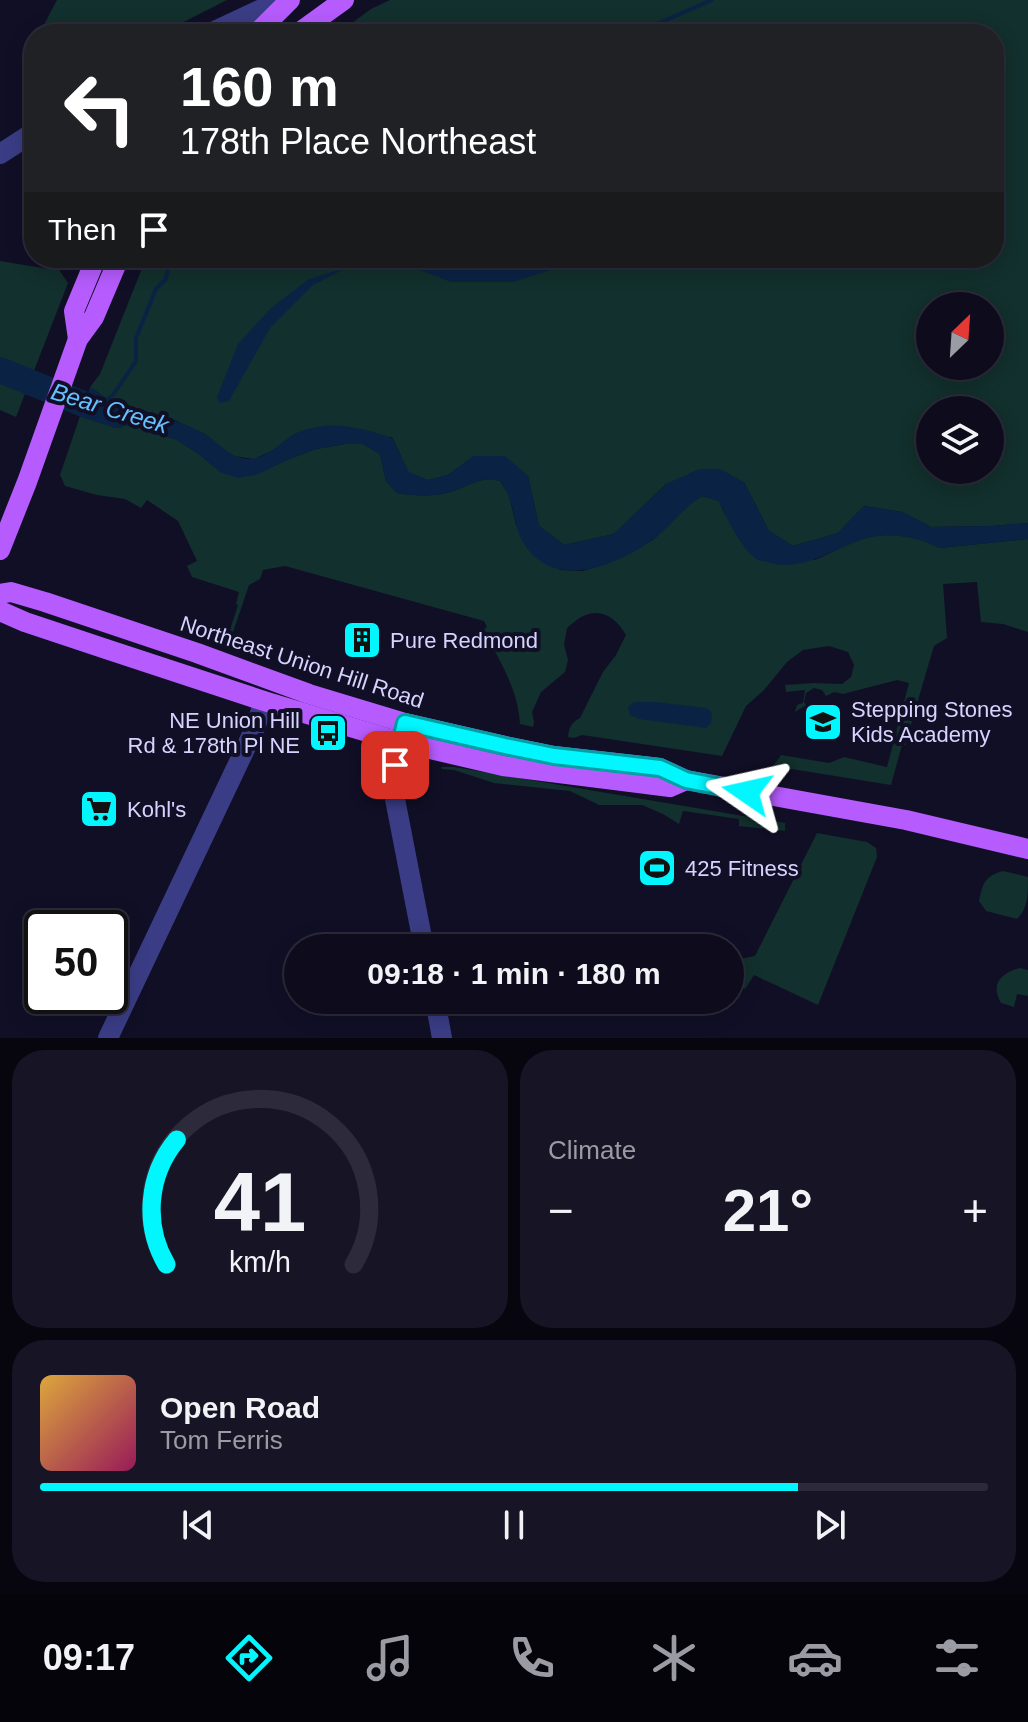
<!DOCTYPE html>
<html lang="en">
<head>
<meta charset="utf-8">
<style>
	body { margin:0; font-family:Helvetica,sans-serif; background:#161425; color:#f1f3f6; height:100vh; display:flex; flex-direction:column; font-size:30px; white-space:nowrap }
	* { box-sizing:border-box; margin:0 }
	p { font-size:26px; color:#9a9ba3 }
	.icon { flex:none; width:44px; height:44px; fill:none; stroke:currentColor; stroke-width:2; stroke-linecap:round; stroke-linejoin:round }
	.map { position:relative; height:1038px; overflow:hidden }
	.drawer { display:flex; flex-direction:column; gap:12px; padding:12px; background:#07060f; flex:1 }
	.drawer>* { flex:none }
	.top-card { position:absolute; left:24px; top:24px; width:980px; height:244px; border-radius:32px; box-shadow:0 4px 20px #0003,0 0 0 2px #2d2b3b; background:#202124; color:#fff; overflow:hidden }
	.needle { width:52px; rotate:25deg }
	.fabs { position:absolute; left:916px; top:292px; display:grid; gap:16px }
	.fabs a { display:grid; place-items:center; width:88px; height:88px; border-radius:50%; background:#0d0b1c; box-shadow:0 4px 20px #0003,0 0 0 2px #2d2b3b; font-size:40px }
	.speed { position:absolute; left:24px; top:910px; display:flex; gap:16px; font-size:40px; font-weight:700; text-align:center }
	.speed>* { display:grid; place-content:center; width:104px; height:104px; border-radius:50%; background:#0d0b1c; box-shadow:0 4px 20px #0003,0 0 0 2px #2d2b3b; line-height:1 }
	.speed .limit { border:4px solid #111; border-radius:12px; background:#fff; color:#111 }
	.pin { position:absolute; display:grid; place-items:center; width:68px; height:68px; color:#fff; margin:-34px; border-radius:16px; box-shadow:0 4px 12px #0006 }
	.me { position:absolute; width:88px; margin:-44px; rotate:281deg; stroke-linejoin:round; filter:drop-shadow(0 0 6px #0008) }
	.turn { display:flex; align-items:center; gap:28px; height:168px; padding:0 24px; font-size:36px }
	.turn .icon { width:104px; height:104px; stroke-width:2.5 }
	.turn b { display:block; font-size:56px; line-height:68px }
	.then { display:flex; align-items:center; height:76px; padding:0 24px; background:#0003; gap:16px; font-size:30px }
	.big { font-size:60px; font-weight:700; line-height:1.1 }
	.drawer .card { flex:1; display:flex; flex-direction:column; justify-content:center; gap:12px; min-width:0; padding:0 28px; border-radius:32px; background:#161425 }
	.drawer .dial { align-items:center; gap:0 }
	.dial svg { height:208px; overflow:visible; fill:none; stroke:#2d2b3b; stroke-width:7; stroke-linecap:round; text-anchor:middle }
	.dial text { fill:#f1f3f6; stroke:none }
	.song { display:flex; align-items:center; gap:24px }
	.cover { width:96px; height:96px; border-radius:12px; background:linear-gradient(135deg,hsl(40 70% 55%),hsl(330 70% 35%)) }
	.played { height:8px; border-radius:4px; background:linear-gradient(90deg,#02f6fe 80%,#2d2b3b 80%) }
	.keys { display:flex; justify-content:space-around; direction:ltr }
	.heat { display:flex; justify-content:space-between; align-items:center; font-size:44px; direction:ltr }
	.drawer .tiles { flex:1; display:grid; gap:12px; grid-template-columns:1fr 1fr }
	.card:last-child { grid-column:span 2 }
	.trip { position:absolute; left:284px; top:934px; width:460px; height:80px; border-radius:40px; background:#0d0b1c; box-shadow:0 4px 20px #0003,0 0 0 2px #2d2b3b; font-weight:700; line-height:80px; text-align:center }
	.menu { display:flex; height:128px; justify-content:space-around; align-items:center; background:#05040b; color:#9a9ba3 }
	.menu .icon { width:56px; height:56px }
	.menu .selected { color:#02f6fe }
	.menu b { font-size:36px; color:#f1f3f6 }
	.map>svg:first-child { display:block }
	.green { fill:#12302d; fill-rule:evenodd }
	.water { fill:#0a2344 }
	.lines { fill:none; stroke-linecap:round; stroke-linejoin:round }
	.stream { stroke:#0a2344; stroke-width:4 }
	.river { stroke:#0a2344; stroke-width:26 }
	.minor { stroke:#3a3d85; stroke-width:20 }
	.major { stroke:#b65cfe; stroke-width:20 }
	.route-casing { stroke:#01a0a5; stroke-width:20 }
	.route { stroke:#02f6fe; stroke-width:14 }
	.labels { text-anchor:middle; dominant-baseline:central; stroke-width:8; stroke-linejoin:round; paint-order:stroke }
	.poi-label { font-size:22px; fill:#d6d4ff; stroke:#110f26; text-anchor:start }
	.street-label { font-size:22px; fill:#d6d4ff; stroke:#110f26 }
	.water-label { font-size:24px; font-style:italic; fill:#63c1fe; stroke:#110f26 }
</style>
</head>
<body>
<div class="map">
<svg width="1028" height="1038" viewBox="0 0 1028 1038">
	<rect width="100%" height="100%" fill="#110f26"/>
	<g class="green">
		<polygon points="57,0 227,0 160,34 39,34"/>
		<path d="M390,0H1028V523L992,526L931,527L902,512L864,506L838,533L793,546L769,531L744,482L666,484L614,534L564,545L539,526L528,476L474,456L448,475L428,480L409,473L392,437L296,433L278,448L254,459L232,456L205,434L172,419L109,400L90,387L100,374L146,258H994V34H337L371,9ZM930,306H990V366H930ZM930,410H990V470H930Z"/>
		<polygon points="0,261 49,269 55,264 68,283 16,417 0,410"/>
		<path d="M81,413L98,417L108,425L142,426L151,432L175,439L196,452L222,473L292,458L316,449L345,444H363L380,454L386,481L397,493C415,496 432,497 450,492C469,487 480,475 500,481L509,495L516,525L560,570L582,571L606,564L653,540L690,504L702,496L719,501L725,515L815,560C831,553 854,540 870,537C891,532 921,537 939,548L1028,539V632L1003,624L981,622L977,582L943,584L947,638L934,646L933,649L905,745H902L891,785L773,766L781,755L829,763L844,757L887,767L909,683L897,680L843,694L834,692L826,696L822,690L814,688L806,693L804,702L806,705L795,712L797,705L803,703L805,690L786,692L785,685L813,683L842,684L851,677L854,665L848,652L829,646L803,650L787,662L764,690L746,706L722,756L582,735L574,738L568,737C569,727 571,723 580,718L603,672L616,655L626,635C617,619 602,607 583,616C577,619 572,624 567,628L564,645L568,660L565,672L541,692L532,712L534,722L533,727L520,724C518,690 500,659 482,630L487,627L484,621L285,566L263,570L260,579L249,585L232,635L229,633L238,605L236,604L239,592L192,577L187,566L197,561L178,521L147,500L141,508L125,499L97,495L65,486L60,475Z"/>
		<polygon points="441,767 454,767 785,823 785,831 739,826 739,819 683,811 679,824 663,814 642,805 599,805 570,791 494,783 454,770 442,769"/>
		<polygon points="817,833 867,842 876,848 877,857 818,1005 754,975 745,989 730,982 730,961 755,956"/>
		<path d="M1003,871L1028,877C1028,894 1028,909 1017,919L986,911L979,901C983,884 984,876 1003,871Z"/>
		<path d="M1020,968L1028,970V996L1017,994L1014,1007L1001,1003C990,984 1001,973 1020,968Z"/>
	</g>
	<g class="water">
		<path d="M542,258H575L563,266L513,282H451L412,267L380,263L381,260C415,259 447,270 481,270C501,270 522,263 542,258Z"/>
		<polygon points="346,268 313,285 270,328 229,401 219,403 217,397 238,344 270,309 309,279"/>
		<path d="M90,387C96,391 103,397 111,400C141,413 173,417 203,433C220,442 233,464 256,458C272,454 282,440 297,433C328,419 361,427 392,438L409,472L428,480L448,475L474,456H505L528,476L539,526L564,545L614,534L666,484L699,469H720L744,482L769,531L793,546L838,533L864,506L902,512L931,527L992,526L1028,523V539L939,548C921,537 889,532 867,538C836,547 801,574 767,562C763,561 759,561 755,558C742,549 725,516 719,501L702,496C682,508 670,528 651,541C615,566 554,591 524,544C515,530 515,512 509,497C507,491 503,486 500,481C480,475 469,487 450,492C432,497 415,496 397,493L386,481L380,454L363,444H345L316,449L292,458L256,475L238,478L222,473L196,452L175,439L151,432L142,426L108,425L98,417L81,413Z"/>
		<polygon points="634,702 655,702 707,708 712,713 711,723 706,728 639,719 630,715 628,707"/>
	</g>
	<g class="lines">
		<g class="stream">
			<polyline points="634,34 712,0"/>
			<polyline points="106,401 113,395 136,361 136,338 156,289 166,279 170,258"/>
		</g>
		<polyline class="river" points="0,370 86,405 118,415"/>
		<g class="minor">
			<polyline points="208,34 281,0"/>
			<polyline points="0,154 34,132"/>
			<polyline points="404,728 394,773 395,799 424,948"/>
			<polyline points="435,1000 442,1038"/>
			<polyline points="108,1038 255,728 264,701"/>
		</g>
		<g class="major">
			<polyline points="256,34 290,0"/>
			<polyline points="297,34 344,0"/>
			<polyline points="78,339 74,311 96,258"/>
			<polyline points="0,550 27,482 78,339 94,317 119,258"/>
			<polyline points="0,594 11,592 45,602 197,653 309,694 405,723 505,746 554,756 660,768 686,780 906,820 1028,849"/>
			<polyline points="0,611 25,622 106,649 264,701 400,742 503,766 670,787 686,780"/>
		</g>
	</g>
	<g class="lines">
		<g class="route-casing">
			<polyline id="route" points="395,765 405,723 505,746 554,756 660,768 686,780 747,792"/>
		</g>
		<use href="#route" class="route"/>
	</g>
	<defs>
		<g id="building-square" transform="scale(2)"><rect x="-9" y="-9" width="18" height="18" rx="4" fill="#02f6fe" stroke="#110f26"/><path d="M-4-6H4V6H1V3H-1V6H-4ZM-2.5-4.3h1.7v1.8h-1.7ZM.8-4.3h1.7v1.8H.8ZM-2.5-1h1.7V.8h-1.7ZM.8-1h1.7V.8H.8Z" fill="#111"/></g>
		<g id="school-square" transform="scale(2)"><rect x="-9" y="-9" width="18" height="18" rx="4" fill="#02f6fe" stroke="#110f26"/><path d="M0-5L7-2L0 1L-7-2ZM-4 1L0 2.5L4 1V4Q0 6-4 4Z" fill="#111"/></g>
		<g id="bus-square" transform="scale(2)"><rect x="-9" y="-9" width="18" height="18" rx="4" fill="#02f6fe" stroke="#110f26"/><path d="M-5-6H5V4H4V6H2V4H-2V6H-4V4H-5ZM-3.5-4V0h7V-4ZM-3.5 1.2v1.5H-2V1.2ZM2 1.2v1.5H3.5V1.2Z" fill="#111"/></g>
		<g id="supermarket-square" transform="scale(2)"><rect x="-9" y="-9" width="18" height="18" rx="4" fill="#02f6fe" stroke="#110f26"/><path d="M-6-5.5h2.5l.6 2H6L4.5 2H-2.5L-4.4-4H-6ZM-1.5 3.2a1.3 1.3 0 1 0 .1 0ZM3 3.2a1.3 1.3 0 1 0 .1 0Z" fill="#111"/></g>
		<g id="stadium-square" transform="scale(2)"><rect x="-9" y="-9" width="18" height="18" rx="4" fill="#02f6fe" stroke="#110f26"/><path d="M0-5a6.5 5 0 1 0 0 10a6.5 5 0 1 0 0-10ZM-3.5-1.8h7v3.6h-7Z" fill="#111"/></g>
	</defs>
	<g fill-rule="evenodd">
		<use href="#building-square" x="362" y="640"/>
		<use href="#school-square" x="823" y="722"/>
		<use href="#bus-square" x="328" y="733"/>
		<use href="#supermarket-square" x="99" y="809"/>
		<use href="#stadium-square" x="657" y="868"/>
	</g>
	<g class="labels">
		<g class="poi-label">
			<text x="390" y="640">Pure Redmond</text>
			<text x="851" y="709">Stepping Stones<tspan x="851" dy="25">Kids Academy</tspan></text>
			<text x="300" y="720" text-anchor="end">NE Union Hill<tspan x="300" dy="25">Rd &amp; 178th Pl NE</tspan></text>
			<text x="127" y="809">Kohl's</text>
			<text x="685" y="868">425 Fitness</text>
		</g>
		<g class="street-label">
			<text transform="translate(302 662) rotate(18)">Northeast Union Hill Road</text>
		</g>
		<g class="water-label">
			<text transform="translate(110 408) rotate(17)">Bear Creek</text>
		</g>
	</g>
</svg>
<div class="fabs">
<a><svg class="needle" viewBox="-14 -14 28 28"><path d="M0-13l5 13h-10z" fill="#e53935"/><path d="M0 13l5-13h-10z" fill="#9a9ba3"/></svg></a>
<a><svg class="icon" aria-label="layers" viewBox="0 0 24 24"><path d="M12 4l9 5-9 5-9-5zM3 14l9 5 9-5"/></svg></a>
</div>
<div class="speed"><div class="limit">50</div></div>
<div class="pin" style="left:395px;top:765px;background:#d93025"><svg class="icon" aria-label="arrive" viewBox="0 0 24 24"><path d="M6 21V4h12l-3 4 3 4H6"/></svg></div>
<svg class="me" style="left:747px;top:792px" viewBox="-20 -20 40 40"><path d="M0-17L14 15 0 8-14 15z" fill="#02f6fe" stroke="#fff" stroke-width="4"/></svg>
<div class="trip">09:18 · 1 min · 180 m</div>
<div class="top-card">
<div class="turn"><svg class="icon" aria-label="left" viewBox="0 0 24 24"><path d="M17 20v-9H6M10 6l-5 5 5 5"/></svg><div><b>160 m</b>178th Place Northeast</div></div>
<div class="then">Then<svg class="icon" aria-label="arrive" viewBox="0 0 24 24"><path d="M6 21V4h12l-3 4 3 4H6"/></svg></div>
</div>
</div>
<section class="drawer">
<div class="tiles">
<div class="card dial"><svg viewBox="0 0 100 80">
<path d="M14 69A42 42 0 1 1 86 69"/>
<path d="M14 69A42 42 0 0 1 18 21" stroke="#02f6fe"/>
<text x="50" y="56" font-size="32" font-weight="700">41</text>
<text x="50" y="72" font-size="11">km/h</text>
</svg></div>
<div class="card"><p>Climate</p>
<div class="heat"><a>−</a><b class="big">21°</b><a>+</a></div>
</div>
<div class="card">
<div class="song"><i class="cover"></i><div><b>Open Road</b><p>Tom Ferris</p></div></div>
<div class="played"></div>
<div class="keys"><svg class="icon" aria-label="previous" viewBox="0 0 24 24"><path d="M18 5L8 12l10 7zM5 5v14"/></svg><svg class="icon" aria-label="pause" viewBox="0 0 24 24"><path d="M8 5v14M16 5v14"/></svg><svg class="icon" aria-label="next" viewBox="0 0 24 24"><path d="M6 5l10 7-10 7zM19 5v14"/></svg></div>
</div>
</div>
</section>
<nav class="menu">
<b>09:17</b>
<svg class="icon selected" aria-label="directions" viewBox="0 0 24 24"><path d="M12 3l9 9-9 9-9-9zM9 14v-3h6M13 9l2 2-2 2"/></svg>
<svg class="icon" aria-label="music" viewBox="0 0 24 24"><path d="M9 18V5l10-2v13"/><circle cx="6" cy="18" r="3"/><circle cx="16" cy="16" r="3"/></svg>
<svg class="icon" aria-label="phone" viewBox="0 0 24 24"><path d="M5 4h4l2 5-3 2q2 4 5 5l2-3 5 2v4C11 20 4 13 5 4z"/></svg>
<svg class="icon" aria-label="climate" viewBox="0 0 24 24"><path d="M12 3v18M4 7l16 10M4 17L20 7"/></svg>
<svg class="icon" aria-label="car" viewBox="0 0 24 24"><path d="M5 17H2v-5l4-1 3-4h7l3 4 3 1v5h-3M9 17h6M6 11h13"/><circle cx="7" cy="17" r="2"/><circle cx="17" cy="17" r="2"/></svg>
<svg class="icon" aria-label="filters" viewBox="0 0 24 24"><path d="M4 7h16M4 17h16"/><circle cx="9" cy="7" r="2"/><circle cx="15" cy="17" r="2"/></svg>
</nav>
</body>
</html>
